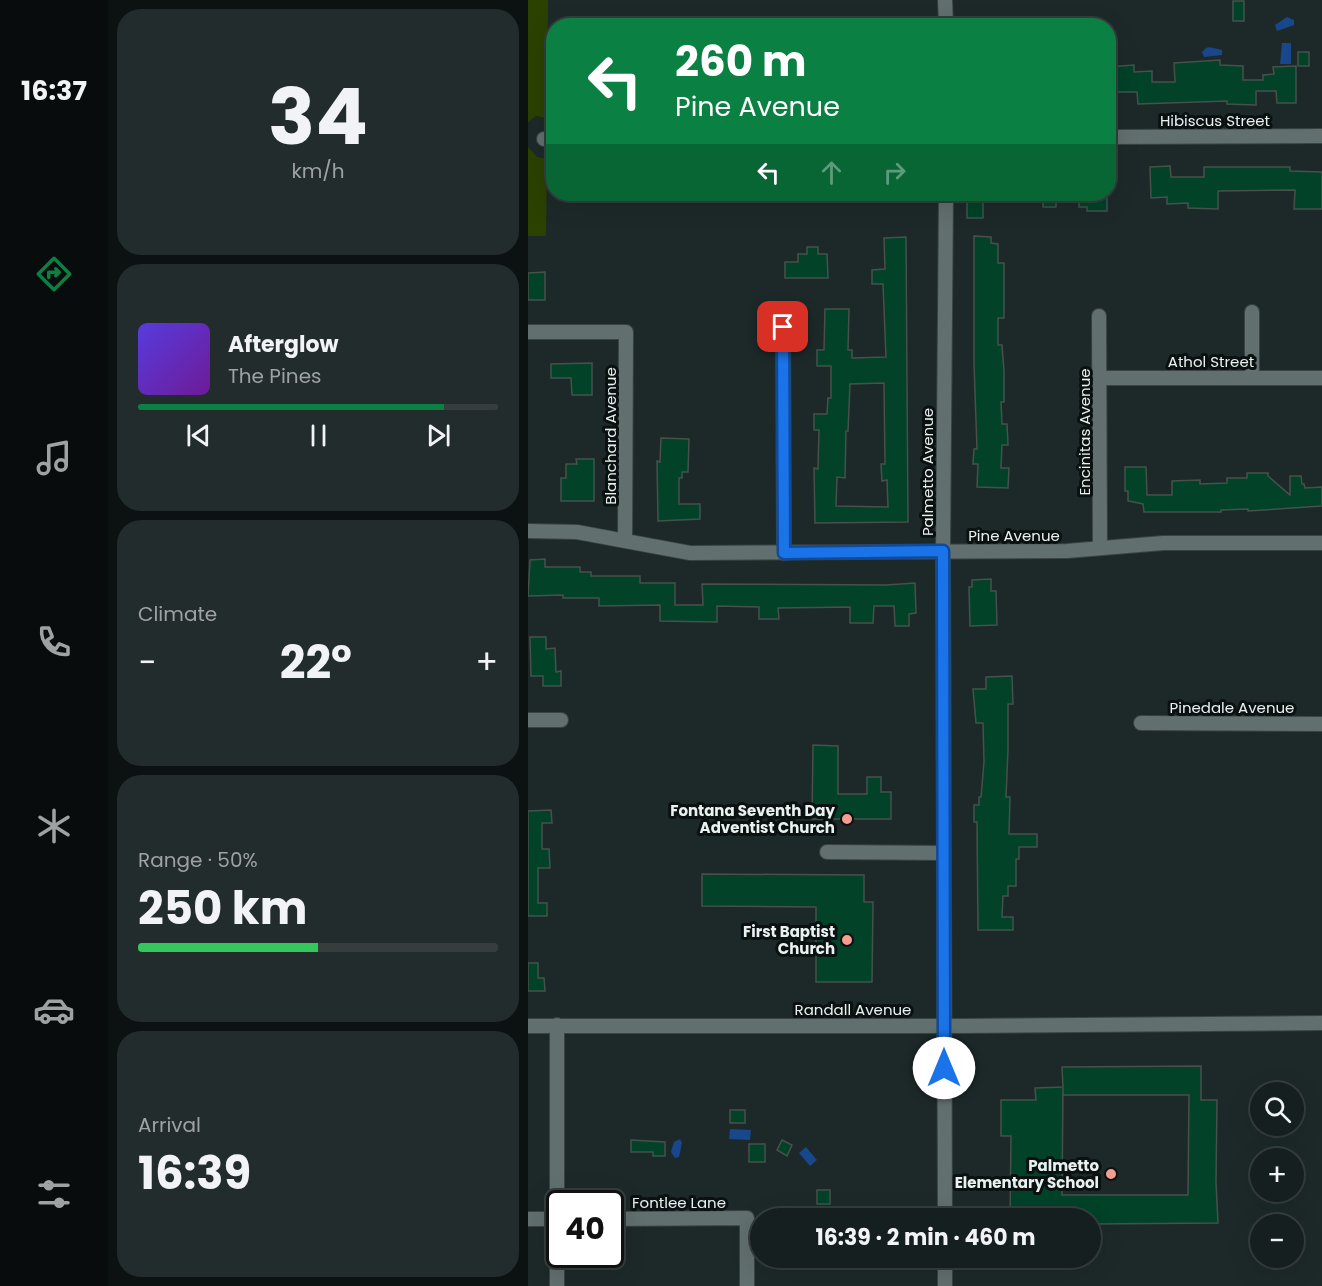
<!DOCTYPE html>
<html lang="en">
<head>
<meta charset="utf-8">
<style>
	body { margin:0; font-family:Poppins,sans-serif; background:#232c2c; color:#f1f3f6; height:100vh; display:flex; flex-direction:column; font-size:22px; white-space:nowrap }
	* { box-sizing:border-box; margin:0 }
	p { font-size:20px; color:#9ea2a4 }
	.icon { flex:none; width:33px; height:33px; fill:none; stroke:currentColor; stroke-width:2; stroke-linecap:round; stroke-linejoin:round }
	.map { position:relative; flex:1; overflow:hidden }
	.side { display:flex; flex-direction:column; gap:9px; padding:9px; background:#0c1111; width:420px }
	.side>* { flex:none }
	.banner { position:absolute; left:18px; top:18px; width:570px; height:183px; border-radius:24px; box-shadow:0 6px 24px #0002,0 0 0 2px #353d3d; background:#0b8043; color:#fff; overflow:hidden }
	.buttons { position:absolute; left:722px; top:1082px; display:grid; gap:12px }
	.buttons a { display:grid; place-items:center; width:54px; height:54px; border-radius:50%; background:#161f1f; box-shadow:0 6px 24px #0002,0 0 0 2px #353d3d; font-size:30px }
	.speed { position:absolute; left:18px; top:1190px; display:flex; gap:12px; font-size:30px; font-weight:700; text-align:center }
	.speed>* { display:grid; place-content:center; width:78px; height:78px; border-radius:50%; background:#161f1f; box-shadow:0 6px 24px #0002,0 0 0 2px #353d3d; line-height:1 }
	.speed .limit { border:3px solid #111; border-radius:9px; background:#fff; color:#111 }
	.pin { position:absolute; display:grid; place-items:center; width:51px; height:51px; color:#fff; margin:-26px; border-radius:12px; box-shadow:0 3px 9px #0006 }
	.me { position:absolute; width:66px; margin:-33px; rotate:0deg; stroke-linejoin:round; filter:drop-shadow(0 0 4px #0008) }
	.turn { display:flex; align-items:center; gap:21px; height:126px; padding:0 30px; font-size:27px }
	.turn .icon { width:78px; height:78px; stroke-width:2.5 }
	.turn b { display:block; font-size:42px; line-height:51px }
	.lanes { display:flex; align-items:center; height:57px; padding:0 30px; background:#0003; justify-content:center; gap:30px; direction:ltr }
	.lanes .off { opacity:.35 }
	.big { font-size:45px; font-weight:700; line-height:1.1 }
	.side .widget { flex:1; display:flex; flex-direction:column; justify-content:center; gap:9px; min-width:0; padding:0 21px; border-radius:24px; background:#232c2c }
	.side .dial { align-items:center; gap:0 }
	.dial b { font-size:78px; line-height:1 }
	.song { display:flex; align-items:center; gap:18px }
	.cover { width:72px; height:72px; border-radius:9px; background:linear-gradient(135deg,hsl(250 70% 55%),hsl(280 70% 35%)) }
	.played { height:6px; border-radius:3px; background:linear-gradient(90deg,#0b8043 85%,#353d3d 85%) }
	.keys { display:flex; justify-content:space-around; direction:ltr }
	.heat { display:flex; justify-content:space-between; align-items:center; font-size:33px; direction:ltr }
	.charge { height:9px; border-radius:4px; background:linear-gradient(90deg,#34c759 50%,#353d3d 0) }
	.trip { position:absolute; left:222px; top:1208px; width:351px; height:60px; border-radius:30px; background:#161f1f; box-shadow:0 6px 24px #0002,0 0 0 2px #353d3d; font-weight:700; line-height:60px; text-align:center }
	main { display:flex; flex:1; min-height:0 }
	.tab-bar { display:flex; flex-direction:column; width:108px; justify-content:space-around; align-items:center; background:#090c0c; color:#9ea2a4 }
	.tab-bar .icon { width:42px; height:42px }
	.tab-bar .current { color:#0b8043 }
	.tab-bar b { font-size:27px; color:#f1f3f6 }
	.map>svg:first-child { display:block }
	.green { fill:#2b4100 }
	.water { fill:#19478b }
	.building { fill:#014229; stroke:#46514b; stroke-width:1.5; fill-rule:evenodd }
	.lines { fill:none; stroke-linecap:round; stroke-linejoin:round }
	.minor-casing { stroke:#394343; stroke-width:16 }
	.minor { stroke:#616f6e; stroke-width:14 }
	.route-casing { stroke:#114b97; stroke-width:15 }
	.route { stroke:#1a73e8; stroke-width:10 }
	.poi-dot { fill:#f59d8e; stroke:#0b1111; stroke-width:2 }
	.labels { text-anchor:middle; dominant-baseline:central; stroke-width:6; stroke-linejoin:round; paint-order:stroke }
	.street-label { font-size:15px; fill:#e9f1f0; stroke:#0b1111 }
	.poi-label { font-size:15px; font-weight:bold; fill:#e9f1f0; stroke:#0b1111; text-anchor:end }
</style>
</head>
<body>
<main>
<nav class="tab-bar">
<b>16:37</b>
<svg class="icon current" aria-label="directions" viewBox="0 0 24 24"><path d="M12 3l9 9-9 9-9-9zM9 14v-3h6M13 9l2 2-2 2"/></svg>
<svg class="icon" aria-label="music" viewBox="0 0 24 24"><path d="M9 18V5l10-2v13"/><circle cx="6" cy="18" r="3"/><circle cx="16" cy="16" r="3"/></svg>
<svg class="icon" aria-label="phone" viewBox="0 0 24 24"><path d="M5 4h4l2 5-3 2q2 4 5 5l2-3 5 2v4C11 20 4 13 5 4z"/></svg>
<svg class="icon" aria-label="climate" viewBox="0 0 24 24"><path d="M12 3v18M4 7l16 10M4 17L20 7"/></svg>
<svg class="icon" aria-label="car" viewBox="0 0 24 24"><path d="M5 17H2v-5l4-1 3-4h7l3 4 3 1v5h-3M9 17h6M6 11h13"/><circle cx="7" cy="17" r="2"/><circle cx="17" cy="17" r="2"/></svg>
<svg class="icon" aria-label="filters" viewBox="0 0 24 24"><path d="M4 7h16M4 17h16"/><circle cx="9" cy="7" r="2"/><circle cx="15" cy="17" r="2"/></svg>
</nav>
<section class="side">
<div class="widget dial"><b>34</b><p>km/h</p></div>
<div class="widget">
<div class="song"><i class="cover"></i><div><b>Afterglow</b><p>The Pines</p></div></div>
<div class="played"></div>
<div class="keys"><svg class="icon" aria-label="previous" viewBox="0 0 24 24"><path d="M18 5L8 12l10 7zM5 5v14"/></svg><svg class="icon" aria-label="pause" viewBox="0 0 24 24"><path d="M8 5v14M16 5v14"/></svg><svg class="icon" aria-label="next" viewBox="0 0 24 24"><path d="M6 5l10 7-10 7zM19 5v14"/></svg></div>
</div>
<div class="widget"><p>Climate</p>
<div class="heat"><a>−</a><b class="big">22°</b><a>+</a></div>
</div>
<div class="widget"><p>Range · 50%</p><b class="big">250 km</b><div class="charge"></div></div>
<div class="widget"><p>Arrival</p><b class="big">16:39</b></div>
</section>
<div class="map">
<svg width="794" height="1286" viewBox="0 0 794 1286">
	<rect width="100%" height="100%" fill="#1d2929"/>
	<g class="green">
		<polygon points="0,0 20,0 19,118 8,116 0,122"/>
		<polygon points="0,147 9,157 19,159 18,236 0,236"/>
	</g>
	<g class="water">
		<polygon points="759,17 766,20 766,25 749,31 747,25"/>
		<polygon points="754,43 763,43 763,64 752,64"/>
		<polygon points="681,47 694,50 694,55 676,57 674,52 678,48"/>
		<polygon points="202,1129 223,1130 222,1140 201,1139"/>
		<polygon points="152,1139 154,1143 151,1157 147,1158 143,1152 146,1142"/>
		<polygon points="278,1147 289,1160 282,1166 271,1153"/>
	</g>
	<g class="building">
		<rect x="705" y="1" width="11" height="20"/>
		<rect x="770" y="52" width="11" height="14"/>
		<polygon points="692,60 692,65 715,66 715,80 735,80 735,75 746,74 745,67 768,66 768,103 749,103 748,91 728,91 728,105 699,104 699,101 610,104 609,92 580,92 580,67 606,65 606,72 624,71 624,82 647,82 646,63"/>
		<polygon points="642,166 643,177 676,177 676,167 762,167 762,171 794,172 794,209 766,209 767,190 690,191 690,209 660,208 660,203 639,204 639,197 623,198 622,167"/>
		<rect x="439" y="194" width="16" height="24"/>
		<rect x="515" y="194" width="13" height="13"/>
		<polygon points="551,194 579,194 579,211 559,211 559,207 551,207"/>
		<polygon points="446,236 463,237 463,243 470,244 470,263 476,263 476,318 470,318 470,345 474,345 476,371 476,402 473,402 474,424 479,424 480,445 474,445 473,468 481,468 480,488 449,487 450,464 445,464 446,449 449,449 446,364"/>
		<path d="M378,237L380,522L287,523L286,468L290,469L291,430H286V414H299L300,398H303V366H289V350H296L297,309H321L320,350H324V358L358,357L355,284H344V270L357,269L356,238ZM356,383L357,464H353L354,481L359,480L360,507L308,506L309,477L317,478L318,431H320L322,384Z"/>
		<polygon points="279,247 290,247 290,254 299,254 300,278 257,278 257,262 270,262 270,254 279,254"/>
		<polygon points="17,272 17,300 0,300 0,273"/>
		<polygon points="64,363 64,395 44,395 43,378 23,378 23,364"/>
		<polygon points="133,438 161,439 160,472 154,472 154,478 151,478 151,504 172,504 172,519 130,521 129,461 132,462"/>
		<polygon points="48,459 66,459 66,501 33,501 33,478 38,478 38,464 49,464"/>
		<polygon points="597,467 618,467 619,495 644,495 644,481 672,480 672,484 699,483 699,478 719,478 719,473 740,473 740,476 762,495 762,476 773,476 774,484 776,484 777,488 794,487 794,506 720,511 720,509 693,510 693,512 616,512 615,504 600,501 600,491 597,491"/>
		<polygon points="17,559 17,567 52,567 52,572 63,572 63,576 112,576 112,583 147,583 147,605 175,605 174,584 358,585 387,583 388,613 381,614 381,626 367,626 366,606 346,606 345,623 322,623 322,607 250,608 251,619 231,619 231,607 189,606 189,622 132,621 132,605 71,606 71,598 35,598 35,595 0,596 2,560"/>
		<polygon points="463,579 463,591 468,591 469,625 442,626 441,587 444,587 444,580"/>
		<polygon points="2,637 18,637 18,649 27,648 28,672 33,671 33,686 15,686 15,676 3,676"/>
		<polygon points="484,676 485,704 480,704 480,750 478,797 482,797 481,834 509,834 509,847 491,847 491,859 488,859 488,886 480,886 480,896 475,896 474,917 485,917 485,930 450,930 449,822 446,822 446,805 451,805 451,797 453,797 456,762 455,723 448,723 445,689 458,689 458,677"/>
		<polygon points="285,745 310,746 310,794 339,794 339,777 353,777 353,792 363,792 363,819 284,819"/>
		<polygon points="23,810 24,823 14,823 14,849 21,849 22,868 10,868 10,903 19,903 19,916 0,916 0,811"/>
		<polygon points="174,874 336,875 336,902 345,902 344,982 288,982 288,907 174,906"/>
		<polygon points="0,963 10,963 10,978 16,978 17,991 0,991"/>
		<path d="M673,1066V1100H689L688,1182L690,1223L562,1224V1218H482L483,1136H473V1100H508L507,1088L535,1087L534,1067ZM535,1087V1095H661L660,1195H534Z"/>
		<rect x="202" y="1110" width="15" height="13"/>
		<polygon points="103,1140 137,1142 137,1156 125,1156 125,1152 103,1152"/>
		<polygon points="254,1140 264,1145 259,1156 249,1150"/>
		<rect x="221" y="1144" width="16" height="18"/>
		<rect x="289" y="1190" width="13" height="14"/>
	</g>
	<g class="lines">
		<g class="minor-casing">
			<g id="minor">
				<polyline points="417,0 418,26"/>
				<polyline points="580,137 794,136"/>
				<polyline points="16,139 26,139"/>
				<polyline points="571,316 572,548"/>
				<polyline points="255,327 256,553"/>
				<polyline points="0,332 98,332 97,540"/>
				<polyline points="724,377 724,312"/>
				<polyline points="573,378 794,378"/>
				<polyline points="0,531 49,532 162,553 539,551 635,543 794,543"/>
				<polyline points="0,720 33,720"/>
				<polyline points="613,723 794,724"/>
				<polyline points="299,852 416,853"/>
				<polyline points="0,1026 433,1026 794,1023"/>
				<polyline points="417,1218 415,551 418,194"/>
				<polyline points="0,1219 32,1219"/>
				<polyline points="82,1219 219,1218 219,1286"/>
				<polyline points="417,1257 417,1286"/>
				<polyline points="29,1286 29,1025"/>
			</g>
		</g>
		<use href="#minor" class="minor"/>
	</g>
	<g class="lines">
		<g class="route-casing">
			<polyline id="route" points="255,327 256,553 415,551 416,1068"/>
		</g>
		<use href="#route" class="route"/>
	</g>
	<g class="poi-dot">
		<circle cx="319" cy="819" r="6"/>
		<circle cx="319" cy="940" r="6"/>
		<circle cx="583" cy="1174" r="6"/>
	</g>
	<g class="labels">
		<g class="street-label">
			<text x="687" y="120">Hibiscus Street</text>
			<text x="683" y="361">Athol Street</text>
			<text transform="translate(556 432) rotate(-90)">Encinitas Avenue</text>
			<text transform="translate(82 436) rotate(-90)">Blanchard Avenue</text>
			<text transform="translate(399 472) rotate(-90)">Palmetto Avenue</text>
			<text x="486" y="535">Pine Avenue</text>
			<text x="704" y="707">Pinedale Avenue</text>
			<text x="325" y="1009">Randall Avenue</text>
			<text x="151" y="1202">Fontlee Lane</text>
		</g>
		<g class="poi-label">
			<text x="307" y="810">Fontana Seventh Day<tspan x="307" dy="17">Adventist Church</tspan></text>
			<text x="307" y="931">First Baptist<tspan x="307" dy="17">Church</tspan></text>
			<text x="571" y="1165">Palmetto<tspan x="571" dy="17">Elementary School</tspan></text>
		</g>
	</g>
</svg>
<div class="buttons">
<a><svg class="icon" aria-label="search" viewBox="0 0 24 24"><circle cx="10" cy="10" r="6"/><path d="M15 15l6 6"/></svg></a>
<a>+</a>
<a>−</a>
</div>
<div class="speed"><div class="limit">40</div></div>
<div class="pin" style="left:255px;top:327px;background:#d93025"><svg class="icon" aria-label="arrive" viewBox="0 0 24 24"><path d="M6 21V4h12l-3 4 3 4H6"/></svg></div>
<svg class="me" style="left:416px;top:1068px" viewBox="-20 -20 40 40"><circle r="19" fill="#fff"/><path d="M0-13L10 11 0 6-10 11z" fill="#1a73e8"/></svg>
<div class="trip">16:39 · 2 min · 460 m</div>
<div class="banner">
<div class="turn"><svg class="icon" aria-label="left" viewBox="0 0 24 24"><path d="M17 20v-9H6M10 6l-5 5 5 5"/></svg><div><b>260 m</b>Pine Avenue</div></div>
<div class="lanes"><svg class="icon" aria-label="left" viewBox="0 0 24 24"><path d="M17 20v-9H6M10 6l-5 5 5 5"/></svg><svg class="icon off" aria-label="ahead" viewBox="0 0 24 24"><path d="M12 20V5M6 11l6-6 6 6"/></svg><svg class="icon off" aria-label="right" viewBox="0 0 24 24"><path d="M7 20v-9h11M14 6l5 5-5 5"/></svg></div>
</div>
</div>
</main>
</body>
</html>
